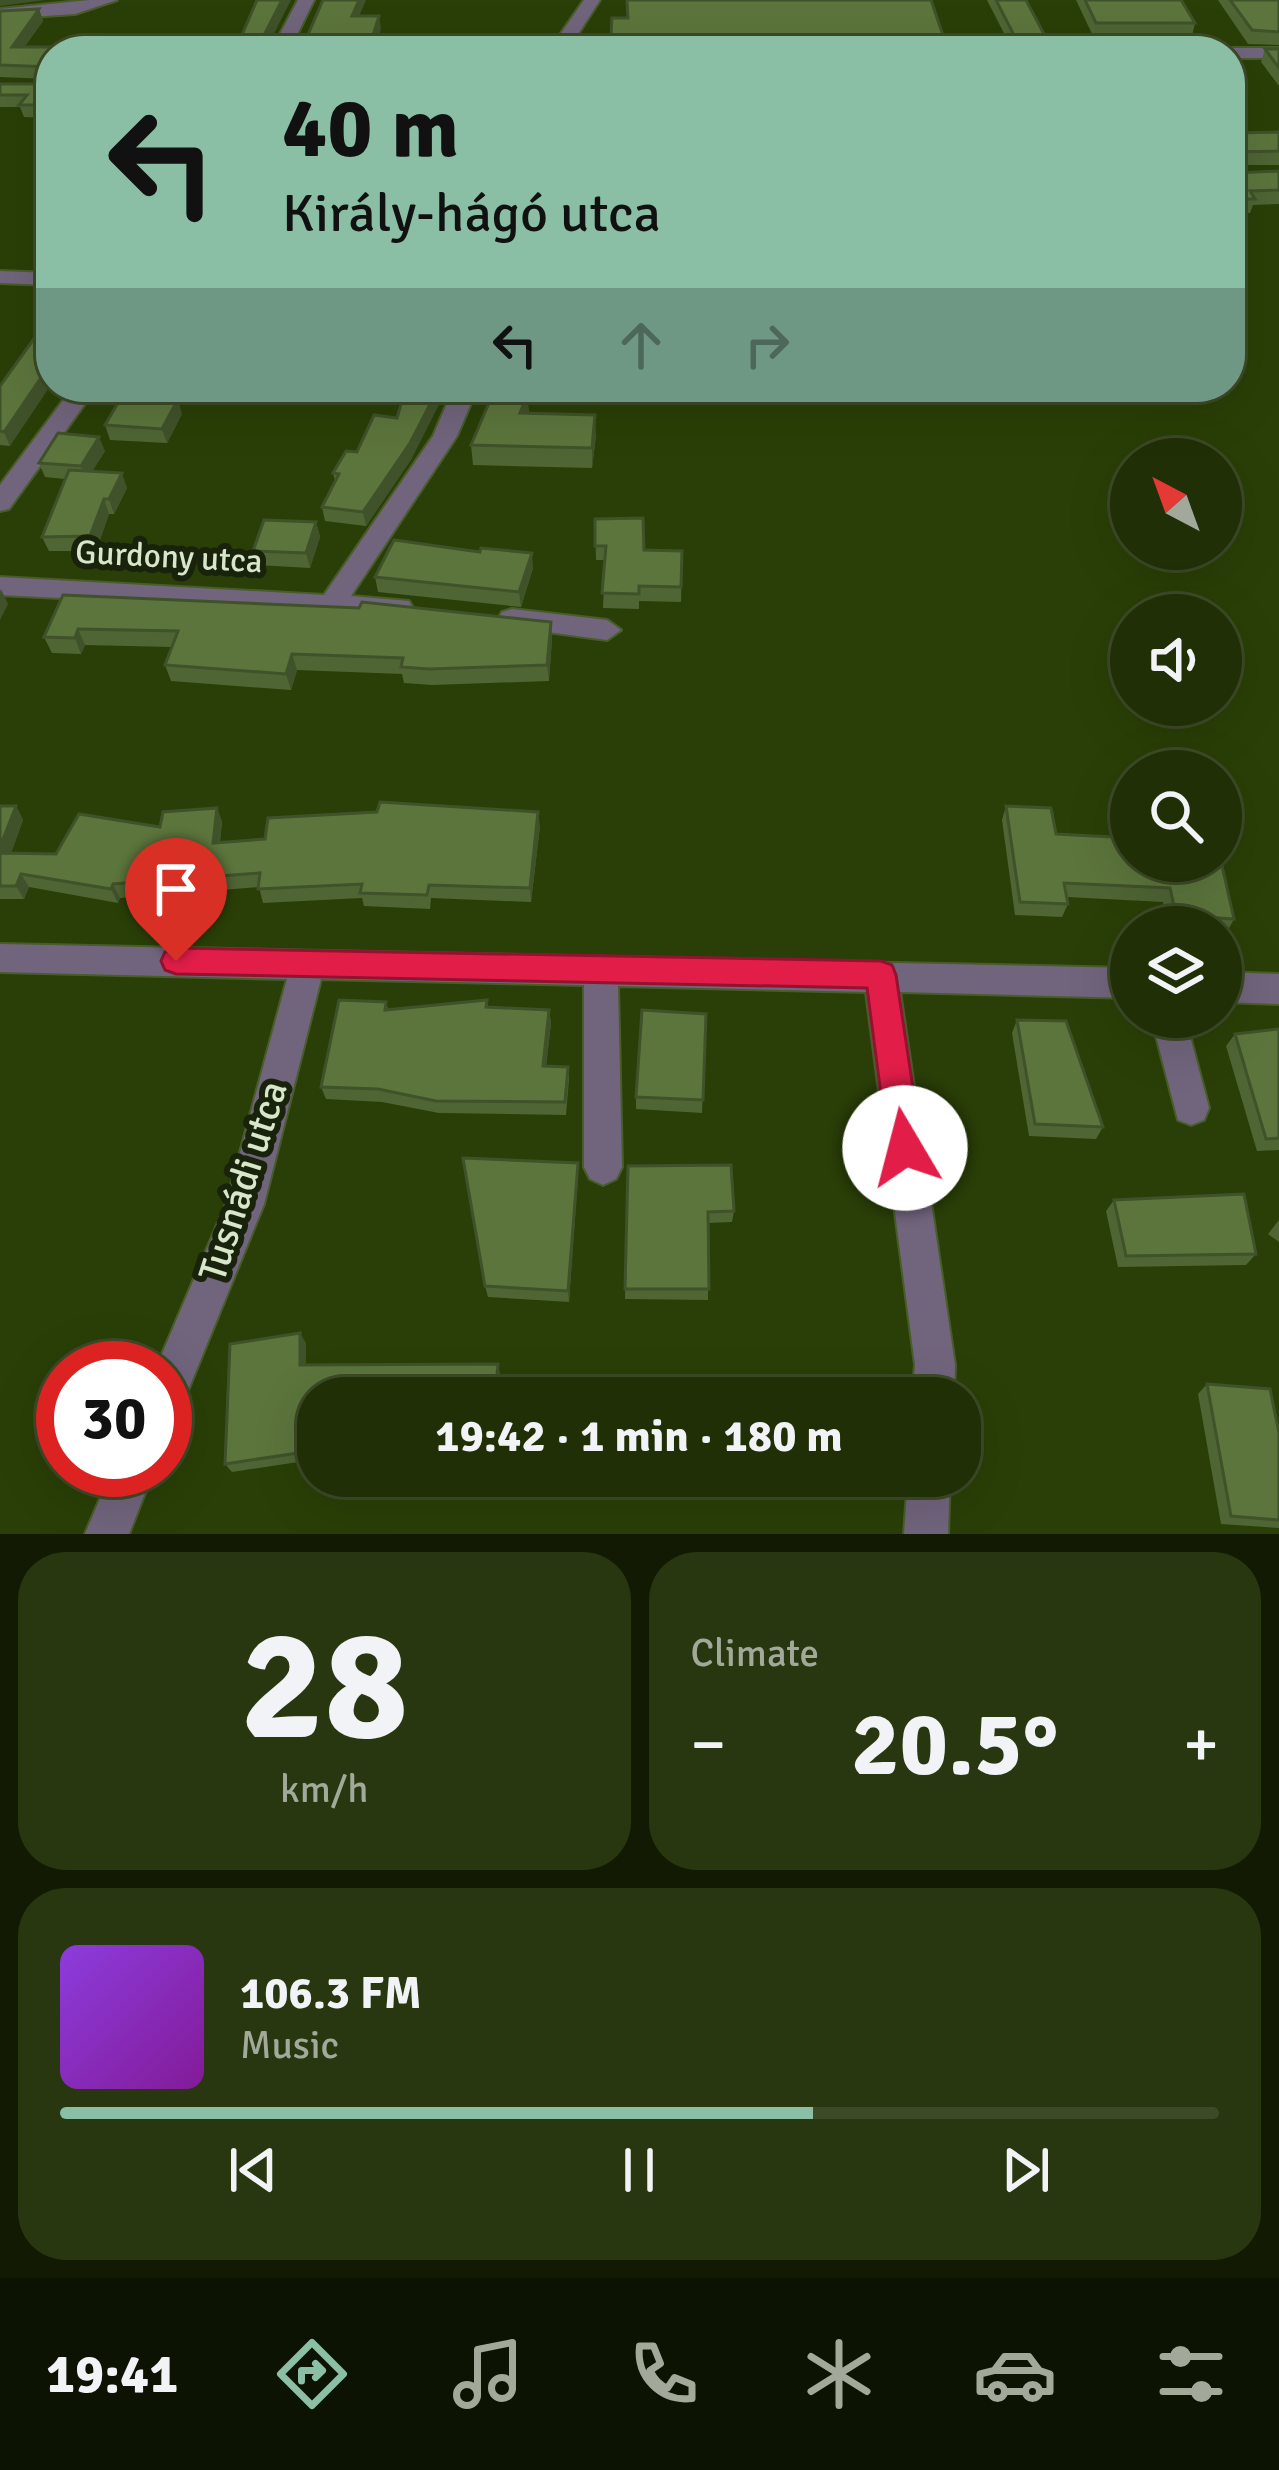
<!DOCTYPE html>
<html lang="en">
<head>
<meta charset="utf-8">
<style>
	body { margin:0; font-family:Signika,sans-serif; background:#28370f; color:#f1f3f6; height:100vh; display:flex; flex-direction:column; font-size:45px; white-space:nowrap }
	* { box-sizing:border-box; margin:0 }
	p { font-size:39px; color:#a2a99a }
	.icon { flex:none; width:66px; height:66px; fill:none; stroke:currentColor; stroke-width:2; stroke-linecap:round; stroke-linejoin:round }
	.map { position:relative; height:1534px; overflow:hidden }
	.panel { display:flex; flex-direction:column; gap:18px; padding:18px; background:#121a03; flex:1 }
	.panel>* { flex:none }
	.top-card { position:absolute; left:36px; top:36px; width:1209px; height:366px; border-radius:48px; box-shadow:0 12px 48px #0002,0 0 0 3px #3d4a27; background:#8abfa5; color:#111; overflow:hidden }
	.needle { width:78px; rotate:319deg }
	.fabs { position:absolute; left:1110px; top:438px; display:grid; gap:24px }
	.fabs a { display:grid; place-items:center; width:132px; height:132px; border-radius:50%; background:#202f05; box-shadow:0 12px 48px #0002,0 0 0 3px #3d4a27; font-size:60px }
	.speed { position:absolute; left:36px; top:1341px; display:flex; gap:24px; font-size:60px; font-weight:700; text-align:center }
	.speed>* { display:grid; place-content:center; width:156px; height:156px; border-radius:50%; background:#202f05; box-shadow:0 12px 48px #0002,0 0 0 3px #3d4a27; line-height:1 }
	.speed .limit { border:18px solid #d22; background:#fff; color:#111 }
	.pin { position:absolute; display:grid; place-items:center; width:102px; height:102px; color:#fff; margin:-123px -51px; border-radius:50% 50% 50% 0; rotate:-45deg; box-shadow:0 0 12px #0007 }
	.pin .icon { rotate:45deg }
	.me { position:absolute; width:132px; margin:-66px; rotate:352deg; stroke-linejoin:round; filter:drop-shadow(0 0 9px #0008) }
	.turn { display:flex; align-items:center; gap:42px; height:252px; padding:0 48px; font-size:54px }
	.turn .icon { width:156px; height:156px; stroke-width:2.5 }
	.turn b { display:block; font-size:84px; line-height:102px }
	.lanes { display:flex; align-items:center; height:114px; padding:0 48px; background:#0003; justify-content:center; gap:60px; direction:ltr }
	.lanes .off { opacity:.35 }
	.big { font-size:90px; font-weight:800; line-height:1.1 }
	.panel .card { flex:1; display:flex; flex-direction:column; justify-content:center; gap:18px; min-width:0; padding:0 42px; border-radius:48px; background:#28370f }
	.panel .dial { align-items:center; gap:0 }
	.dial b { font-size:156px; line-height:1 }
	.song { display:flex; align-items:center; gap:36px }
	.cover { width:144px; height:144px; border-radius:18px; background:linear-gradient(135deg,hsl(270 70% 55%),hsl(290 70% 35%)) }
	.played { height:12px; border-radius:6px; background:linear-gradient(90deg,#8abfa5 65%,#3d4a27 65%) }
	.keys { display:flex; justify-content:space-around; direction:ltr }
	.heat { display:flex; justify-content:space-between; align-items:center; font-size:66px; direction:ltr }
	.panel .tiles { flex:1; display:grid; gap:18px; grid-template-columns:1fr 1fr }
	.card:last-child { grid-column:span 2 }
	.trip { position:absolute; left:297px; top:1377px; width:684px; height:120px; border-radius:48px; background:#202f05; box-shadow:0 12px 48px #0002,0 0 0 3px #3d4a27; font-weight:800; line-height:120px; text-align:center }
	.menu { display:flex; height:192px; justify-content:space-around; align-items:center; background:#0d1302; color:#a2a99a }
	.menu .icon { width:84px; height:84px }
	.menu .current { color:#8abfa5 }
	.menu b { font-size:54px; color:#f1f3f6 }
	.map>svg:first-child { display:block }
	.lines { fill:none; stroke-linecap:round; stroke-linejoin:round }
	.minor-casing { stroke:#495d2a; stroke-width:4 }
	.minor { fill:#71657d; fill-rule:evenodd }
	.wall { fill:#4f6534 }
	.shaded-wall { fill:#40522a }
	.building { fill:#5c753c; stroke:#40522a; stroke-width:3 }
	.route { fill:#e11d48; stroke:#92132f; stroke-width:3 }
	.labels { text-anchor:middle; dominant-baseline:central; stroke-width:12; stroke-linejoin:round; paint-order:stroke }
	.street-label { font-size:33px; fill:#d8e6c9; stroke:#19230c }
	.near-street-label { font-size:39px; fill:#d8e6c9; stroke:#19230c }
</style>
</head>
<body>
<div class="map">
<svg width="1279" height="1534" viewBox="0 0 1279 1534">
	<rect width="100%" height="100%" fill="#2a3f07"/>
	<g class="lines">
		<g class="minor-casing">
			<g id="minor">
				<polygon points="90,0 117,0 75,14 0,19 0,9"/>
				<polygon points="298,0 314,0 289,51 271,51"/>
				<polygon points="584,0 600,0 571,45 573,51 555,51 553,45"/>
				<polygon points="1230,48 1279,48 1279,58 1230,58 1230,51 1223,51"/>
				<polygon points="0,271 51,273 51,285 0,283"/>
				<polygon points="73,387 97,387 9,509 0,511 0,485"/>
				<polygon points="454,387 478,387 457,436 351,596 409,601 413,608 409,615 0,595 0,577 324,595 433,436"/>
				<polygon points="512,609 607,620 621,630 607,640 502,626 498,619 502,612"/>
				<polygon points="0,944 1131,968 1131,998 900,992 955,1365 954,1398 912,1398 915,1365 866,992 618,986 622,1167 616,1179 603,1185 590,1179 584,1167 584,985 321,979 264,1204 180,1410 165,1416 165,1368 156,1368 226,1204 287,979 0,972"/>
				<polygon points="1221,972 1279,974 1279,1004 1221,1002"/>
				<polygon points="1151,1017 1185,1017 1209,1108 1204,1120 1191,1125 1178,1120"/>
				<polygon points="112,1470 154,1470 129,1534 85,1534"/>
				<polygon points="908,1476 950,1476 948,1534 904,1534"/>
			</g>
		</g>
		<use href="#minor" class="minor"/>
	</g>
	<g class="wall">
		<polygon points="987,0 1026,0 1053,51 610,51 1012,49"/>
		<polygon points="1076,0 1181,0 1195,23 1192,36 1093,36"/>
		<polygon points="1218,0 1279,0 1279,45 1248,44"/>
		<polygon points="39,9 43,21 24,47 122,47 123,51 51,51 51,79 0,77 0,11"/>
		<polygon points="1265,49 1279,49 1279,86 1261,62"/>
		<polygon points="51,80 51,118 24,117 20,107 0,107 0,84 47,84"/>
		<polygon points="1279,132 1279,165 1233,165 1235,173 1279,171 1279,204 1253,205 1250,213 1230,213 1230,133"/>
		<polygon points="0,386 10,446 0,445"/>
		<polygon points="105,387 158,387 152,398 107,394"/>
		<polygon points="527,395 529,413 596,435 592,468 473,465 471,445"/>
		<polygon points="182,414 167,443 110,440 105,425"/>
		<polygon points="397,418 412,458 366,526 325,521 322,507 335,481 333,473"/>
		<polygon points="105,451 92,471 127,488 114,514 109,514 96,551 49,551 42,537 65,479 45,477 39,463"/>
		<polygon points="595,519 644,550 682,551 681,602 639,601 639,609 603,608 605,560 596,560"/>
		<polygon points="316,522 320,537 310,568 257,565 253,551"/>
		<polygon points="480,552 533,568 521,607 378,592 375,577"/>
		<polygon points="63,595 552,638 549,681 432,685 404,683 402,674 297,670 291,690 171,681 165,665 172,647 85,645 81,654 52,653 44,637"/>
		<polygon points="0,806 16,806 23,820 11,853 56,854 160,827 217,808 222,822 220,842 540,826 531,902 431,898 430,909 364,906 362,898 263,903 259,887 120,898 118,903 29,887 24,899 0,899"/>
		<polygon points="1006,806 1056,834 1234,919 1227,932 1221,932 1221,927 1168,927 1163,902 1067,897 1068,904 1062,917 1015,915 1002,820"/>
		<polygon points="487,1000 488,1007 549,1010 551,1023 546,1066 568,1067 569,1079 566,1115 439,1113 382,1102 326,1099 321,1087 386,1002 388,1009"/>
		<polygon points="706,1014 702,1113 636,1109 636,1097"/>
		<polygon points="1017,1020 1103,1127 1096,1139 1029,1136 1012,1033"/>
		<polygon points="1279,1029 1279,1150 1257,1151 1226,1046 1235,1034"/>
		<polygon points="628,1166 734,1211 732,1222 708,1223 708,1300 625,1299"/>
		<polygon points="578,1175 569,1302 488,1297 485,1286"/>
		<polygon points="1114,1200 1256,1254 1246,1265 1118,1267 1106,1211"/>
		<polygon points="1279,1220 1279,1242 1268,1234"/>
		<polygon points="306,1343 306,1365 500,1373 498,1398 318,1398 318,1459 232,1472 225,1464"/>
		<polygon points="1207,1384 1279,1433 1279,1528 1221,1524 1198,1394"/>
		<polygon points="412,1476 527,1476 527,1479"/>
		<polygon points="668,1476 724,1486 723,1494 667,1492"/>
	</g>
	<g class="shaded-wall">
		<polygon points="0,0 45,0 0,6"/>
		<polygon points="282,0 291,0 265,51 256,51"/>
		<polygon points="359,0 366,0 354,28 352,16"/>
		<polygon points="39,9 43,21 16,59 12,47"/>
		<polygon points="379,16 381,29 374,51 368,51"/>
		<polygon points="51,363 51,385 10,446 4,432"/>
		<polygon points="148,387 158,387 152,398"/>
		<polygon points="439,387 448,387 412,458 366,526 363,512"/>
		<polygon points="527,395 529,415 520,413"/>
		<polygon points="178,399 182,414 167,443 162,429"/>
		<polygon points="595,415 596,435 592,468 592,448"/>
		<polygon points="99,437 105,451 86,481 81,466"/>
		<polygon points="122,473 127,488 114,514 109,499"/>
		<polygon points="104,499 109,514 96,551 90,536"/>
		<polygon points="316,522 320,537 310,568 306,553"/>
		<polygon points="532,553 533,568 521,607 519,592"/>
		<polygon points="1,589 8,604 0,620 0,592"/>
		<polygon points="551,622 552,638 549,681 547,665"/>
		<polygon points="78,629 85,645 81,654 75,638"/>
		<polygon points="292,654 297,670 291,690 286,674"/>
		<polygon points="16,806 23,820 6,867 0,857 0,847"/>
		<polygon points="217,808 222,822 218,857 213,843"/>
		<polygon points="538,812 540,826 531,902 530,888"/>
		<polygon points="21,874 29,887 24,899 16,886"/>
		<polygon points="113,884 120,898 118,903 111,889"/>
		<polygon points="549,1010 551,1023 545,1078 543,1066"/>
		<polygon points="578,1163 578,1175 569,1302 568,1291"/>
		<polygon points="300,1333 306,1343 306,1375 300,1365"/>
		<polygon points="498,1364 500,1373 498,1398 495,1398"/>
	</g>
	<g class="building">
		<polygon points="257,0 282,0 256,51 229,51 233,44 238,44"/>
		<polygon points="323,0 359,0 352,16 379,16 368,51 301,51"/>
		<polygon points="627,0 931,0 948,50 1021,49 996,0 1026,0 1053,51 610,51 612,18 628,18"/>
		<polygon points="1085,0 1181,0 1195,23 1096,23"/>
		<polygon points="1230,0 1279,0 1279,32 1252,30"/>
		<polygon points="39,9 12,47 122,47 119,51 51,51 51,73 50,67 0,65 0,11"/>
		<polygon points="1265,49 1279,49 1279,68"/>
		<polygon points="51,80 51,105 19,105 27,95 0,95 0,84 47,84"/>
		<polygon points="1279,132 1279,151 1234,152 1230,156 1235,173 1279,171 1279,190 1250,191 1255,199 1230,199 1230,133"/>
		<polygon points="51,315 51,363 4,432 0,431 0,386"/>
		<polygon points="406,387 439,387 410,443 363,512 322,507 339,474 333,473 346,451 357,452 374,415 397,418"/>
		<polygon points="494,391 527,395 520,413 595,415 592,448 471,445"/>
		<polygon points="122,396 178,399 162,429 105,425"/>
		<polygon points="58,433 99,437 81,466 39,463"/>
		<polygon points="69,470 122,473 109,499 104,499 90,536 42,537"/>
		<polygon points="643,518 644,550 682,551 681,587 639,586 639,594 602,593 606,546 595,546 595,519"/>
		<polygon points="264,520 316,522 306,553 253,551"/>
		<polygon points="394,540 480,552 481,548 532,553 519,592 375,577"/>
		<polygon points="63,595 359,608 362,602 551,622 547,665 429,669 401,667 403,658 292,654 286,674 165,665 178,631 78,629 75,638 44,637"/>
		<polygon points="380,802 538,812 530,888 429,885 427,895 360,893 362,884 258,889 260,873 113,884 111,889 21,874 16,886 0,886 0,853 56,854 79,814 160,827 163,812 217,808 213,843 265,839 268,818 377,812"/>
		<polygon points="0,806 16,806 0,847"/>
		<polygon points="1006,806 1051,808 1056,834 1131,838 1131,861 1221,861 1234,919 1176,915 1170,888 1064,883 1068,904 1020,902"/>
		<polygon points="339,1000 386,1002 385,1010 487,1000 486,1007 549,1010 543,1066 568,1067 565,1102 436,1101 378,1089 321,1087"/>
		<polygon points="642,1010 706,1014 703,1100 636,1097"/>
		<polygon points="1017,1020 1066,1021 1103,1127 1035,1124"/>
		<polygon points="1279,1029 1279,1138 1266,1139 1235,1034"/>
		<polygon points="463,1158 578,1163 568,1291 485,1286"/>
		<polygon points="731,1165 734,1211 708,1212 709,1289 625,1289 628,1166"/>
		<polygon points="1244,1194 1256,1254 1126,1256 1114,1200"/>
		<polygon points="300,1333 300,1365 498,1364 495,1398 318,1398 318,1450 225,1464 230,1344"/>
		<polygon points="1207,1384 1270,1389 1279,1433 1279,1520 1231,1516"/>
		<polygon points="670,1392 725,1394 725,1398 670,1398"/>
		<polygon points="668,1476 724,1476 724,1486 668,1484"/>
	</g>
	<polygon class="route" points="176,948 881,961 892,965 896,975 922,1148 917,1159 905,1164 893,1159 888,1148 867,988 176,974 165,970 161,961 165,952"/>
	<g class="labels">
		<g class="street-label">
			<text transform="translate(169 557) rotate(3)">Gurdony utca</text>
		</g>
		<g class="near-street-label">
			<text transform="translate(243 1181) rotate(-72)">Tusnádi utca</text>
		</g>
	</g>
</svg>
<div class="fabs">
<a><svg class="needle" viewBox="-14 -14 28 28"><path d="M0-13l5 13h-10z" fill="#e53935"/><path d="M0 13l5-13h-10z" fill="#a2a99a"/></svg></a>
<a><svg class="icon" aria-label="sound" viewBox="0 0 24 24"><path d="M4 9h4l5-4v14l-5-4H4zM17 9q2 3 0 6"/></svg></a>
<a><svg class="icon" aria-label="search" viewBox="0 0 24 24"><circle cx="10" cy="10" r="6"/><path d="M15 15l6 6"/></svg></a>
<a><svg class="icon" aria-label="layers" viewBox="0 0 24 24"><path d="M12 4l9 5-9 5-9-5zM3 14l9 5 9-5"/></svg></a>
</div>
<div class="speed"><div class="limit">30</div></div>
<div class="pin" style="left:176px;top:961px;background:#d93025"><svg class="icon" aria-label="arrive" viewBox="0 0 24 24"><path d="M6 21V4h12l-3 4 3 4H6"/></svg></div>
<svg class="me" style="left:905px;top:1148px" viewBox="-20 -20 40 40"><circle r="19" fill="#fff"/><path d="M0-13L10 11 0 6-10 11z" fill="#e11d48"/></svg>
<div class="trip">19:42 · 1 min · 180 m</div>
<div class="top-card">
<div class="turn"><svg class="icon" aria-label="left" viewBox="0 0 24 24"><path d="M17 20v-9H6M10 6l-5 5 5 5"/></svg><div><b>40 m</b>Király-hágó utca</div></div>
<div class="lanes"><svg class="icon" aria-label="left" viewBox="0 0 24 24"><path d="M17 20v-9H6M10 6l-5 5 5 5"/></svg><svg class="icon off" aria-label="ahead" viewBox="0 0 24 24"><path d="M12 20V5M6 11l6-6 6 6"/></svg><svg class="icon off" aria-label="right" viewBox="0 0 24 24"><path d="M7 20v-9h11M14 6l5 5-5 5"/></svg></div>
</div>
</div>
<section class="panel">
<div class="tiles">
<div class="card dial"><b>28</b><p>km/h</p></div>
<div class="card"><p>Climate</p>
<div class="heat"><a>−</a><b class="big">20.5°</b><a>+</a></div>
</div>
<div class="card">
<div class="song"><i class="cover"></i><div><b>106.3 FM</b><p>Music</p></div></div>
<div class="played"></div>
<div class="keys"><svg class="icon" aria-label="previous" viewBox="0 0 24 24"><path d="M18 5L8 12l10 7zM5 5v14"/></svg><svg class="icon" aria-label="pause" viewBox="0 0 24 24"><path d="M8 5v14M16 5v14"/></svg><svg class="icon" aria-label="next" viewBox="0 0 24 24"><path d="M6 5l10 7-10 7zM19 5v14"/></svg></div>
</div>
</div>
</section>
<nav class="menu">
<b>19:41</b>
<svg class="icon current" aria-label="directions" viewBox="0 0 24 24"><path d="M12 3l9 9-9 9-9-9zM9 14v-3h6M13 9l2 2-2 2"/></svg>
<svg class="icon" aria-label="music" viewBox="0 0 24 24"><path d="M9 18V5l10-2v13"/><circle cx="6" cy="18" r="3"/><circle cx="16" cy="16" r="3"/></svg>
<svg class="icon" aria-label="phone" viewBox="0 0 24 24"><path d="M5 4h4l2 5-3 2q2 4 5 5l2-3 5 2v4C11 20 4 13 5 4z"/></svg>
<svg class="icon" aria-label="climate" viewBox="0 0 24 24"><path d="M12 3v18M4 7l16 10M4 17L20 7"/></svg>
<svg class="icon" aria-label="car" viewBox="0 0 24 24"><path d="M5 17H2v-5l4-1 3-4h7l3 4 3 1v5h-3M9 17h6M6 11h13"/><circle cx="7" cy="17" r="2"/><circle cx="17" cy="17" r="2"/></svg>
<svg class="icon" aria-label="filters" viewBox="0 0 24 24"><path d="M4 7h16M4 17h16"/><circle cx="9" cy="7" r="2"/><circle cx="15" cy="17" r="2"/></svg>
</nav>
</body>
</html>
